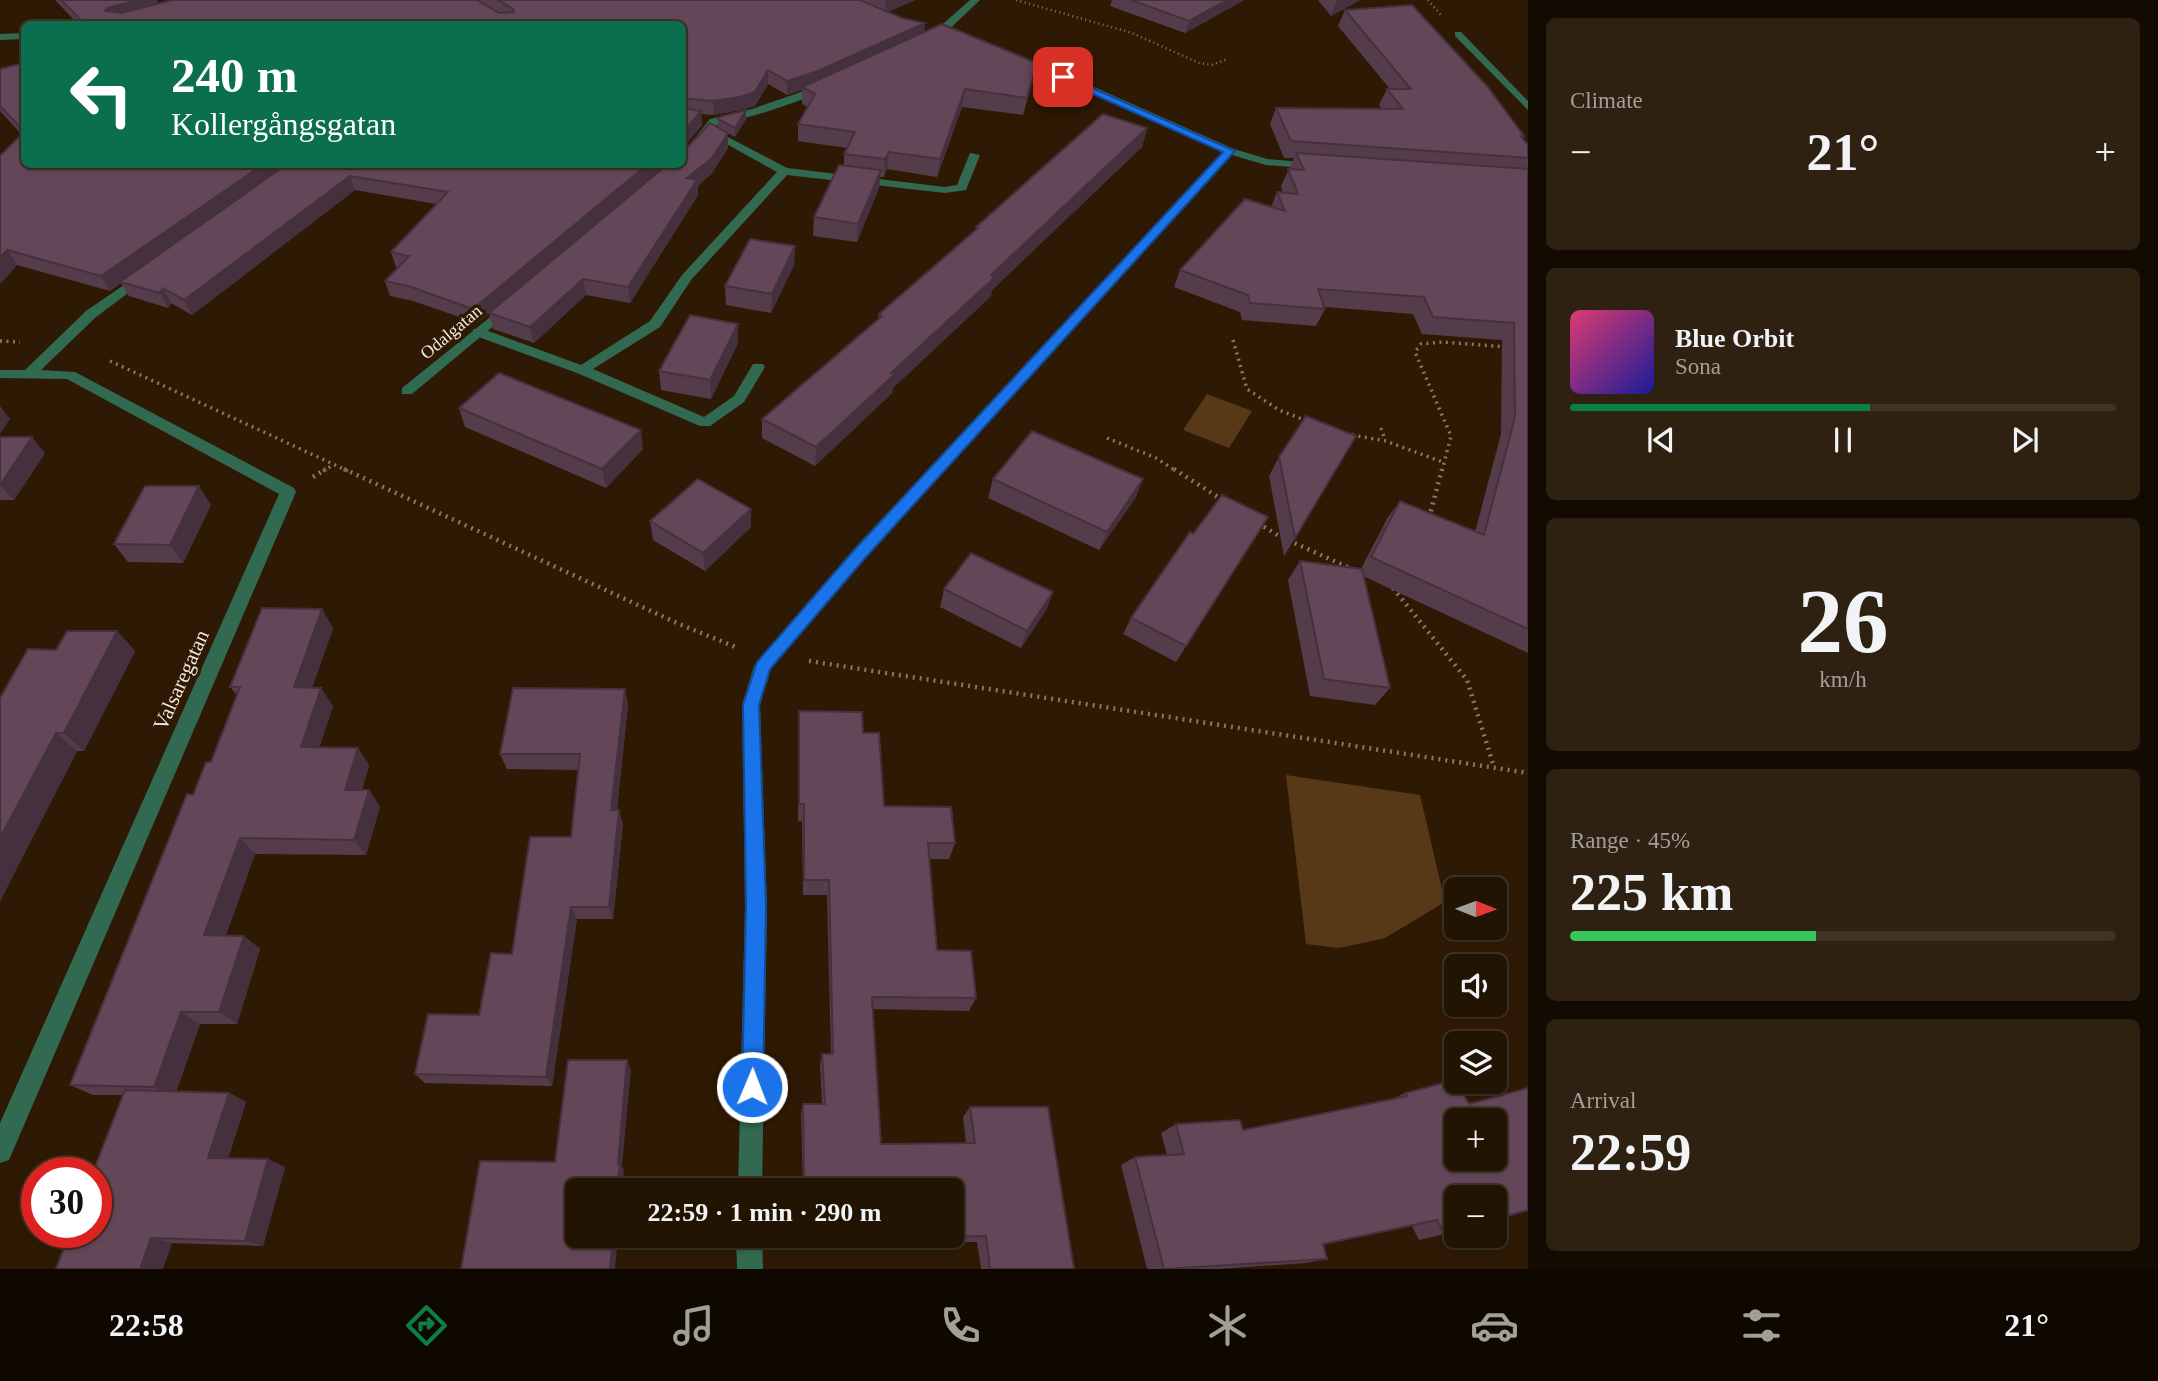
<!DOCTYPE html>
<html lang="en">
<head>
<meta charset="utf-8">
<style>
	body { margin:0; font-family:"Times New Roman",serif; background:#2e2112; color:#f1f3f6; height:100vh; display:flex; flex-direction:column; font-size:26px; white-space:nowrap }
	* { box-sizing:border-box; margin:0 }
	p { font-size:23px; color:#a29e9a }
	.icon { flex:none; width:38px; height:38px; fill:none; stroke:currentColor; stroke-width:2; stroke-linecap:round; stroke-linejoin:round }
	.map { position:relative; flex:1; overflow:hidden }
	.side { display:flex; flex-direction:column; gap:18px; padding:18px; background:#130b02; width:630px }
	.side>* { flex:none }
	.hud { position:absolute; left:21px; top:21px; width:665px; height:147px; border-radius:10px; box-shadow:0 2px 5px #0004,0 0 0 2px #3f3325; background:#0b6e4f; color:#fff; overflow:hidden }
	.needle { width:46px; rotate:91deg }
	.buttons { position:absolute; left:1444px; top:877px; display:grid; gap:14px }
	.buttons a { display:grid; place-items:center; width:63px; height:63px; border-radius:10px; background:#221403; box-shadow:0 2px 5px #0004,0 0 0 2px #3f3325; font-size:35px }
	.speed { position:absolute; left:21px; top:1157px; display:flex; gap:14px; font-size:35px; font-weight:700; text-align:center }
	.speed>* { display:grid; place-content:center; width:91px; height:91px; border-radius:50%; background:#221403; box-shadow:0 2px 5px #0004,0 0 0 2px #3f3325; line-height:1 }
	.speed .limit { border:10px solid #d22; background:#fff; color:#111 }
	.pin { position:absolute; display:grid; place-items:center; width:60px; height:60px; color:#fff; margin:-30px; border-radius:14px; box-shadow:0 4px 10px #0006 }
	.me { position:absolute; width:77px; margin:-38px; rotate:1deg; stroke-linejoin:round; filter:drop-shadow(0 0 5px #0008) }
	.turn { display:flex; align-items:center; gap:24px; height:147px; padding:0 35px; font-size:32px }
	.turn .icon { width:91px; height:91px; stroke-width:2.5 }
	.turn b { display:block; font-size:49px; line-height:60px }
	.big { font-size:52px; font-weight:700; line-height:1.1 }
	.side .widget { flex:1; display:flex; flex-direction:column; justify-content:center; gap:10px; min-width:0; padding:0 24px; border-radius:10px; background:#2e2112 }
	.side .dial { align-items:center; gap:0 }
	.dial b { font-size:91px; line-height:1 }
	.song { display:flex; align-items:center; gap:21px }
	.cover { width:84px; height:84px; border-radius:10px; background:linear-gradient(135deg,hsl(340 70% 55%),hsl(240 70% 35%)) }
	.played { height:7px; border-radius:4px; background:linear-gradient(90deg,#0b8043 55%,#3f3325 55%) }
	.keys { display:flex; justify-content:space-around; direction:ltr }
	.heat { display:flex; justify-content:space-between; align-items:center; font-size:38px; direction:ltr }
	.charge { height:10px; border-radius:5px; background:linear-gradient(90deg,#34c759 45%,#3f3325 0) }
	.trip { position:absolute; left:565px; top:1178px; width:399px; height:70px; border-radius:10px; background:#221403; box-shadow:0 2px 5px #0004,0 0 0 2px #3f3325; font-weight:700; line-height:70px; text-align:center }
	.dock { display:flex; height:112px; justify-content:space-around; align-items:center; background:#0e0801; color:#a29e9a }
	.dock .icon { width:49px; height:49px }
	.dock .selected { color:#0b8043 }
	.dock b { font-size:32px; color:#f1f3f6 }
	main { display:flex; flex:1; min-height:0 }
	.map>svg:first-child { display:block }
	.green { fill:#573917 }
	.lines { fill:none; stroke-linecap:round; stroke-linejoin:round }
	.path-far2 { stroke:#887765; stroke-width:2.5; stroke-dasharray:1 3.5; stroke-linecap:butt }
	.path-far1 { stroke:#887765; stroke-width:3.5; stroke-dasharray:2 4.5; stroke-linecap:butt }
	.path { stroke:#887765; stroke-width:4.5; stroke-dasharray:2 5; stroke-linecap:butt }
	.service { fill:#316a50; fill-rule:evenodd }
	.minor { fill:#316a50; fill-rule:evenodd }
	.wall { fill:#553c4b }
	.shaded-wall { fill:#45313d }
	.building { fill:#634657; stroke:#45313d; stroke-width:2; fill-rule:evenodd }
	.route { fill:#1a73e8; stroke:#114b97; stroke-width:2 }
	.labels { text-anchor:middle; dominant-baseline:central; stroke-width:7; stroke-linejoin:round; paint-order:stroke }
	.far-street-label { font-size:18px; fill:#f6e8db; stroke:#2e1a04 }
	.street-label { font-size:21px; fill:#f6e8db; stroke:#2e1a04 }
</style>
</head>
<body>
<main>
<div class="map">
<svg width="1528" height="1269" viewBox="0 0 1528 1269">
	<rect width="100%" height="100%" fill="#2e1a04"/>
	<g class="green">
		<polygon points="1207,394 1252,411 1229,448 1183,430"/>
		<polygon points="1286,775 1420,795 1445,902 1385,938 1339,948 1306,944"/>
	</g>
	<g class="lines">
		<g class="path-far2">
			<polyline points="1016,0 1132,33 1199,63 1212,65 1227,59"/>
			<polyline points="1428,0 1441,15"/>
		</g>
		<g class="path-far1">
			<polyline points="1233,340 1247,389 1279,410 1307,421"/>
			<polyline points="0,341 20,342"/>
			<polyline points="110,361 348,471"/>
			<polyline points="1381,428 1385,440"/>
			<polyline points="1352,435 1386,441 1445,463"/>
			<polyline points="1107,438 1156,458 1176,471"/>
			<polyline points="323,471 333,465"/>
			<polyline points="1442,471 1451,436 1415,352 1421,344 1442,342 1508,347"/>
		</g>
		<g class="path">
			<polyline points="344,469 679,624 738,648"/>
			<polyline points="1174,469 1224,501"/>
			<polyline points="313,477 326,469"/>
			<polyline points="1429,518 1442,469"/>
			<polyline points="1258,523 1279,536 1354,570"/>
			<polyline points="1393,588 1467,680 1494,767"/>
			<polyline points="809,661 1528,773"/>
		</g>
		<polygon class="service" points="709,127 787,168 945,187 957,185 970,153 980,155 966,190 945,193 787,175 691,280 660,327 593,369 704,417 734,396 753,364 763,364 765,367 744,402 710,426 700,426 577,373 473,335 473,329 483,329 581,365 650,321 682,275 777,172 705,132 705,128"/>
		<g class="minor">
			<polygon points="970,0 980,0 939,39 926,43 926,39"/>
			<polygon points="1455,32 1461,32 1528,101 1528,110 1455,36"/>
			<polygon points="24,33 24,39 0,40 0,34"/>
			<polygon points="1013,57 1067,75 1234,149 1267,159 1315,163 1321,166 1315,169 1266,165 1232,155 866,557 771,669 760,705 767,907 762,1190 738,1190 745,907 742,705 754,666 854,549 1223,152 1059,79 1010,62 1008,60"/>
			<path d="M824,84L829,87L828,89C792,104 756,117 718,124L700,149L682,163V154L710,119L752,109Z"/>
			<polygon points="143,272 147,273 147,279 96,317 41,370 75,372 294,488 296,492 9,1160 0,1163 0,1123 279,494 67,379 0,378 0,370 25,370 86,311"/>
			<polygon points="509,302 516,306 514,309 412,394 402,394 402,388"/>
			<polygon points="736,1236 762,1236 763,1269 737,1269"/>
		</g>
	</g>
	<g class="wall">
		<polygon points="55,0 157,0 158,4 169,1 168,0 915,0 888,12 902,18 925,23 924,32 1033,80 1023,115 962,107 937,177 887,169 884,177 880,177 879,188 857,242 813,236 814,217 844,165 844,154 847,148 798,141 798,124 807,107 802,104 802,90 787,95 768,84 755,106 740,110 714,115 701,114 702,125 682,149 682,24 78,24"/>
		<polygon points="1112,0 1244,0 1185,33 1110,6"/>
		<polygon points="1318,0 1360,0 1331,16"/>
		<polygon points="1345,10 1524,136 1523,138 1528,145 1528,653 1363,576 1390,688 1375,705 1310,696 1288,580 1300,561 1361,569 1388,517 1400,501 1475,532 1501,434 1502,340 1422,334 1413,314 1325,307 1325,309 1316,326 1242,320 1240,312 1174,287 1180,270 1271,207 1277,192 1283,193 1281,186 1294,158 1284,158 1270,124 1276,108 1382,109 1379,105 1387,89 1390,89 1338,26"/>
		<polygon points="24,63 24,164 666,164 500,304 718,127 718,119 746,110 746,119 735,137 728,133 728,148 712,173 698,186 698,195 630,303 586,295 534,343 493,329 489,313 477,323 413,301 390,296 385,281 398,267 396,267 391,252 436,204 355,190 192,315 171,303 168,308 129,296 121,283 110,291 17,265 0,284 0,156 22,135 0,111 0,69"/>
		<polygon points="1147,128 1142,147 992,290 991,296 893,388 892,393 815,466 762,438 762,419 878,319 879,314 975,232 976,227"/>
		<polygon points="795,246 794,265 771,313 726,305 725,286"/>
		<polygon points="738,343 711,399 661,390 659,371"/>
		<polygon points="459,408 643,449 606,488 465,427"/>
		<polygon points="0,437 45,453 14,500 0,500"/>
		<polygon points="1279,457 1295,538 1284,556 1269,476"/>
		<polygon points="993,479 1143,479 1136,497 1099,550 988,498"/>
		<polygon points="211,505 183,563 128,562 114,544"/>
		<polygon points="650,521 751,527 705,571 653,540"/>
		<polygon points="1193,534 1258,534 1176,662 1123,634 1131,618"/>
		<polygon points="944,589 1053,592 1046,610 1021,648 940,607"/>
		<polygon points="333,628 312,688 333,706 319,747 369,765 362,790 369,790 380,807 366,855 255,854 226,935 244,936 260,949 237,1024 200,1024 176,1092 229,1093 246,1102 228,1159 285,1167 263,1246 172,1243 56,1269 123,1095 93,1095 70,1085 193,795 211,762 237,695 230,687"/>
		<polygon points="117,631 135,651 84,751 77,751 0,901 0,698 56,650"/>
		<polygon points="628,705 617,810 623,824 613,919 577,919 552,1086 425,1083 415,1074 479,1015 512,954 571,837 578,770 507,769 500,754"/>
		<polygon points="799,711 863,733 884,806 955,843 949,859 929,859 937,950 976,998 969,1011 872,1009 881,1144 966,1143 963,1117 970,1107 1074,1269 981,1269 977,1242 892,1242 891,1236 952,1236 952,1190 803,1190 801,1113 803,1104 822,1104 820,1065 822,1054 831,1054 827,895 803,895 802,821 798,821"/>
		<polygon points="1455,1080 1445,1234 1419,1240 1412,1226 1323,1245 1327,1259 1306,1263 1219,1269 1147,1269 1121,1165 1135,1157 1167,1155 1161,1133 1176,1124 1243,1130 1390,1100 1405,1093"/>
	</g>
	<g class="shaded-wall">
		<polygon points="137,0 157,0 160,8 113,21 105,11 107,8"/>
		<polygon points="886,0 915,0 885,13"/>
		<polygon points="1227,0 1244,0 1185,33 1189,21"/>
		<polygon points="1337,0 1360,0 1331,16"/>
		<polygon points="925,23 923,37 802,87 802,90 787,95 787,81"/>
		<polygon points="1037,63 1033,80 1023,115 1027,98"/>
		<polygon points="768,70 768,84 755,106 740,110 714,115 713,101"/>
		<polygon points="965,89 962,107 937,177 940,159"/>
		<polygon points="746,110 746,119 735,137 735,128"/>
		<polygon points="701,111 702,125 682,149 682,134"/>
		<polygon points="1147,128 1142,147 992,290 991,296 893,388 892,393 815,466 816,447 991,275"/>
		<polygon points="728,133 728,148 712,173 698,186 698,195 630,303 628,287 687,178"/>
		<polygon points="889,152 887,169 884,177 885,159"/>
		<polygon points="264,164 291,164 120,282 121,283 110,291 101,276"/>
		<polygon points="648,164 666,164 477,323 473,309"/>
		<polygon points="881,170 879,188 857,242 858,224"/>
		<polygon points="350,176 355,190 192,315 184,300"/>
		<polygon points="795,246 794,265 771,313 772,294"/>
		<polygon points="7,250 17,265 0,284 0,258"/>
		<polygon points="583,279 586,295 534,343 530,327"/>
		<polygon points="163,288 171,303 168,308 160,293"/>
		<polygon points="738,324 738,343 711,399 710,380"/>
		<polygon points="0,406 10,419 0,434"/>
		<polygon points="641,430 643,449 606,488 602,469"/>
		<polygon points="32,437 45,453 14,500 0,485"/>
		<polygon points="1143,479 1136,497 1099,550 1107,532"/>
		<polygon points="199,486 211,505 183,563 170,545"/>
		<polygon points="751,509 751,527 705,571 703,553"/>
		<polygon points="1268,517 1258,534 1176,662 1186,646"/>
		<polygon points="1053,592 1046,610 1021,648 1027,631"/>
		<polygon points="322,609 333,628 306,705 294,687"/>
		<polygon points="117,631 135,651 84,751 64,733"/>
		<polygon points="321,688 333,706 314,764 301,747"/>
		<polygon points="625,689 628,705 615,824 611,810"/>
		<polygon points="56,733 77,751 0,901 0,838"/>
		<polygon points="358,748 369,765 357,807 345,790"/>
		<polygon points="369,790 380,807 366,855 354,840"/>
		<polygon points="619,810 623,824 613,919 609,907"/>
		<polygon points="240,838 255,854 221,949 204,935"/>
		<polygon points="571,907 577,919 552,1086 546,1077"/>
		<polygon points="244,936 260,949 237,1024 219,1012"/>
		<polygon points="181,1012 200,1024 174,1096 154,1087"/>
		<polygon points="627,1060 631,1070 622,1167 624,1170 622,1190 617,1190 618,1164"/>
		<polygon points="229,1093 246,1102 226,1165 208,1158"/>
		<polygon points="268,1159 285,1167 263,1246 245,1241"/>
		<polygon points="613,1236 618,1236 615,1269 610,1269"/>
		<polygon points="151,1238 172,1243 163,1269 140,1269"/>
	</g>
	<g class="building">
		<polygon points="61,0 137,0 107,8 105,11 122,13 172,0 477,0 499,13 514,12 513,9 498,0 860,0 902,18 925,23 818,71 787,81 768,70 755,92 740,97 713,101 682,98 682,24 74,24 83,22"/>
		<polygon points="1131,0 1227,0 1189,21"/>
		<polygon points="1412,5 1487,86 1524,136 1521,136 1528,145 1528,158 1291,141 1276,108 1403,109 1387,89 1411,89 1345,10"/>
		<polygon points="942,24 1037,63 1027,98 965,89 940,159 889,152 885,159 844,154 855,132 798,124 815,94 802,87"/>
		<polygon points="24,63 24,131 0,106 0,69"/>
		<polygon points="682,108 701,111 682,134"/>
		<polygon points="746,110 735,128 718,119 719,117"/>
		<polygon points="1103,114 1147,128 991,275 995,277 891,373 895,374 816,447 762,419 882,316 879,314 978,228 976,227"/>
		<polygon points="710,123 728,133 712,158 687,178 697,180 628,287 583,279 530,327 489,313 668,164 682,164 682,153"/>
		<polygon points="24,132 24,164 264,164 101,276 7,250 0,258 0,156"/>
		<polygon points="1296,153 1528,169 1528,629 1371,557 1400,501 1484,535 1515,417 1514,323 1433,317 1424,297 1318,289 1325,309 1250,303 1248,295 1180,270 1245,199 1285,211 1277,192 1298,194 1288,169 1304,170"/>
		<polygon points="287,164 648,164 473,309 408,286 385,281 409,256 391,252 448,192 350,176 184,300 163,288 160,293 120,282"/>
		<polygon points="839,165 881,170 858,224 814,217"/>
		<polygon points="750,239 795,246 772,294 725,286"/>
		<polygon points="690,315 738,324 710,380 659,371"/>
		<polygon points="499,373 641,430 602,469 459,408"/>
		<polygon points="1306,416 1356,436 1295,538 1279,457"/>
		<polygon points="1032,431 1143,479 1107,532 993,479"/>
		<polygon points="0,437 32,437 0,485"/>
		<polygon points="698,479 751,509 703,553 650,521"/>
		<polygon points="145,486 199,486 170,545 114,544"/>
		<polygon points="1222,495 1268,517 1186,646 1131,618 1190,532 1193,534"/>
		<polygon points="971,553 1053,592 1027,631 944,589"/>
		<polygon points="1300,561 1362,569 1390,688 1324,679"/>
		<polygon points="262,608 322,609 294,687 321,688 301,747 358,748 345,790 369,790 354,840 240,838 204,935 244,936 219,1012 181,1012 154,1087 70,1085 187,794 193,795 206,762 211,762 240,687 230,687"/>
		<polygon points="67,631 117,631 64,733 56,733 0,838 0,698 28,649 56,650"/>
		<polygon points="513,688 625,689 611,810 619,810 609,907 571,907 546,1077 415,1074 428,1014 479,1015 491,953 512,954 530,837 571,837 580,754 500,754"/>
		<polygon points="799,711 862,712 863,733 879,733 884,806 951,807 955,843 928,843 937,950 971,951 976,998 872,997 881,1144 975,1143 970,1107 1048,1107 1074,1269 990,1269 986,1236 897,1237 897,1236 952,1236 952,1190 893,1190 893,1186 804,1185 803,1104 825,1104 822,1054 833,1054 829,880 804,880 804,804 799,804"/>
		<polygon points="568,1060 627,1060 618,1164 620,1164 617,1190 578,1190 578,1236 613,1236 610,1269 461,1269 480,1161 555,1162"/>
		<path d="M1455,1080L1469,1104L1528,1088V1210L1494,1220V1197H1456V1231L1445,1234L1437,1220L1323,1244L1327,1259L1164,1269L1135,1157L1184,1154L1176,1124L1240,1120L1243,1130L1407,1096L1405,1093ZM1456,1120H1494V1158H1456Z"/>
		<polygon points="125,1090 229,1093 208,1158 268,1159 245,1241 151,1238 140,1269 56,1269 70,1232 96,1232 96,1172 93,1172"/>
	</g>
	<polygon class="route" points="1063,75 1235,151 866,557 770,669 759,705 766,906 763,1087 760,1095 752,1098 745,1095 742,1087 746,906 743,705 757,662 855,549 1223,152 1059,79 1058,77"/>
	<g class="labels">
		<g class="far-street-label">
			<text transform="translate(451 332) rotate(-40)">Odalgatan</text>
		</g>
		<g class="street-label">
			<text transform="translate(181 680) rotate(-66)">Valsaregatan</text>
		</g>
	</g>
</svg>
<div class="buttons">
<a><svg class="needle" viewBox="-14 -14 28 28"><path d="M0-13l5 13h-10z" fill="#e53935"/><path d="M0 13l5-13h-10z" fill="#a29e9a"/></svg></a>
<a><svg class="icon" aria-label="sound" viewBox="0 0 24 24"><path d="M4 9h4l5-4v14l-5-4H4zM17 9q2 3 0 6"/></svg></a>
<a><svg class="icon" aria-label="layers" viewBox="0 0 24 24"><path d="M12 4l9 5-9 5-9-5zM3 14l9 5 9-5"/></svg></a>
<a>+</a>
<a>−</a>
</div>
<div class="speed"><div class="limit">30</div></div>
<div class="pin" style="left:1063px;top:77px;background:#d93025"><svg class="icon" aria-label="arrive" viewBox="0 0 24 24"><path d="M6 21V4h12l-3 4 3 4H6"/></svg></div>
<svg class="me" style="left:752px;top:1087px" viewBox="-20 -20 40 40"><circle r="17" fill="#1a73e8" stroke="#fff" stroke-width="3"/><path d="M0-11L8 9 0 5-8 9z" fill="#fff"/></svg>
<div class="trip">22:59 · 1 min · 290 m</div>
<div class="hud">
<div class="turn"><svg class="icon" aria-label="left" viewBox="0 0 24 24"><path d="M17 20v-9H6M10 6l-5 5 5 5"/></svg><div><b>240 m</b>Kollergångsgatan</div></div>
</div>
</div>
<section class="side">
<div class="widget"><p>Climate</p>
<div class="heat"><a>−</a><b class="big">21°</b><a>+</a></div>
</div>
<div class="widget">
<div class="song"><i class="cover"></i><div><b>Blue Orbit</b><p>Sona</p></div></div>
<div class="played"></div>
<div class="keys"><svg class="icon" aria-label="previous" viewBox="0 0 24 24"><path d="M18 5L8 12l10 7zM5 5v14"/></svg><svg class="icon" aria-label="pause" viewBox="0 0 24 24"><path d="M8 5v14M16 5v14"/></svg><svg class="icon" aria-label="next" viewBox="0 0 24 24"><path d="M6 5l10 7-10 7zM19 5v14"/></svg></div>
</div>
<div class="widget dial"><b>26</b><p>km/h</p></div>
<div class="widget"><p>Range · 45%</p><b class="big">225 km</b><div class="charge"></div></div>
<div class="widget"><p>Arrival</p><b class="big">22:59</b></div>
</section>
</main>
<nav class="dock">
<b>22:58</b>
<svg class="icon selected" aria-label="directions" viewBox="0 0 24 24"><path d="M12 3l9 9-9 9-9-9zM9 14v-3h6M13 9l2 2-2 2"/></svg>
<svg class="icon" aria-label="music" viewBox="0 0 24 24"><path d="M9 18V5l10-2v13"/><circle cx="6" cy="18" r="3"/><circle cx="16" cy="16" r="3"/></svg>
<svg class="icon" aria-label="phone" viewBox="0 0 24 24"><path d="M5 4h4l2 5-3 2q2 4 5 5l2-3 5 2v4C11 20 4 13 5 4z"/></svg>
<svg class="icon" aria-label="climate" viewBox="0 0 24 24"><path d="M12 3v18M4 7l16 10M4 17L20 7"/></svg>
<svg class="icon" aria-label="car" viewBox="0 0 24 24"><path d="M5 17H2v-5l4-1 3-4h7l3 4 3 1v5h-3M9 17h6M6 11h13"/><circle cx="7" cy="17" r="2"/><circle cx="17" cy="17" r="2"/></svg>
<svg class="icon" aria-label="filters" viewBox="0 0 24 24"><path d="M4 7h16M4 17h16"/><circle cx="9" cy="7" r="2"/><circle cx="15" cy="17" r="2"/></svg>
<b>21°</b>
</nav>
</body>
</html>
